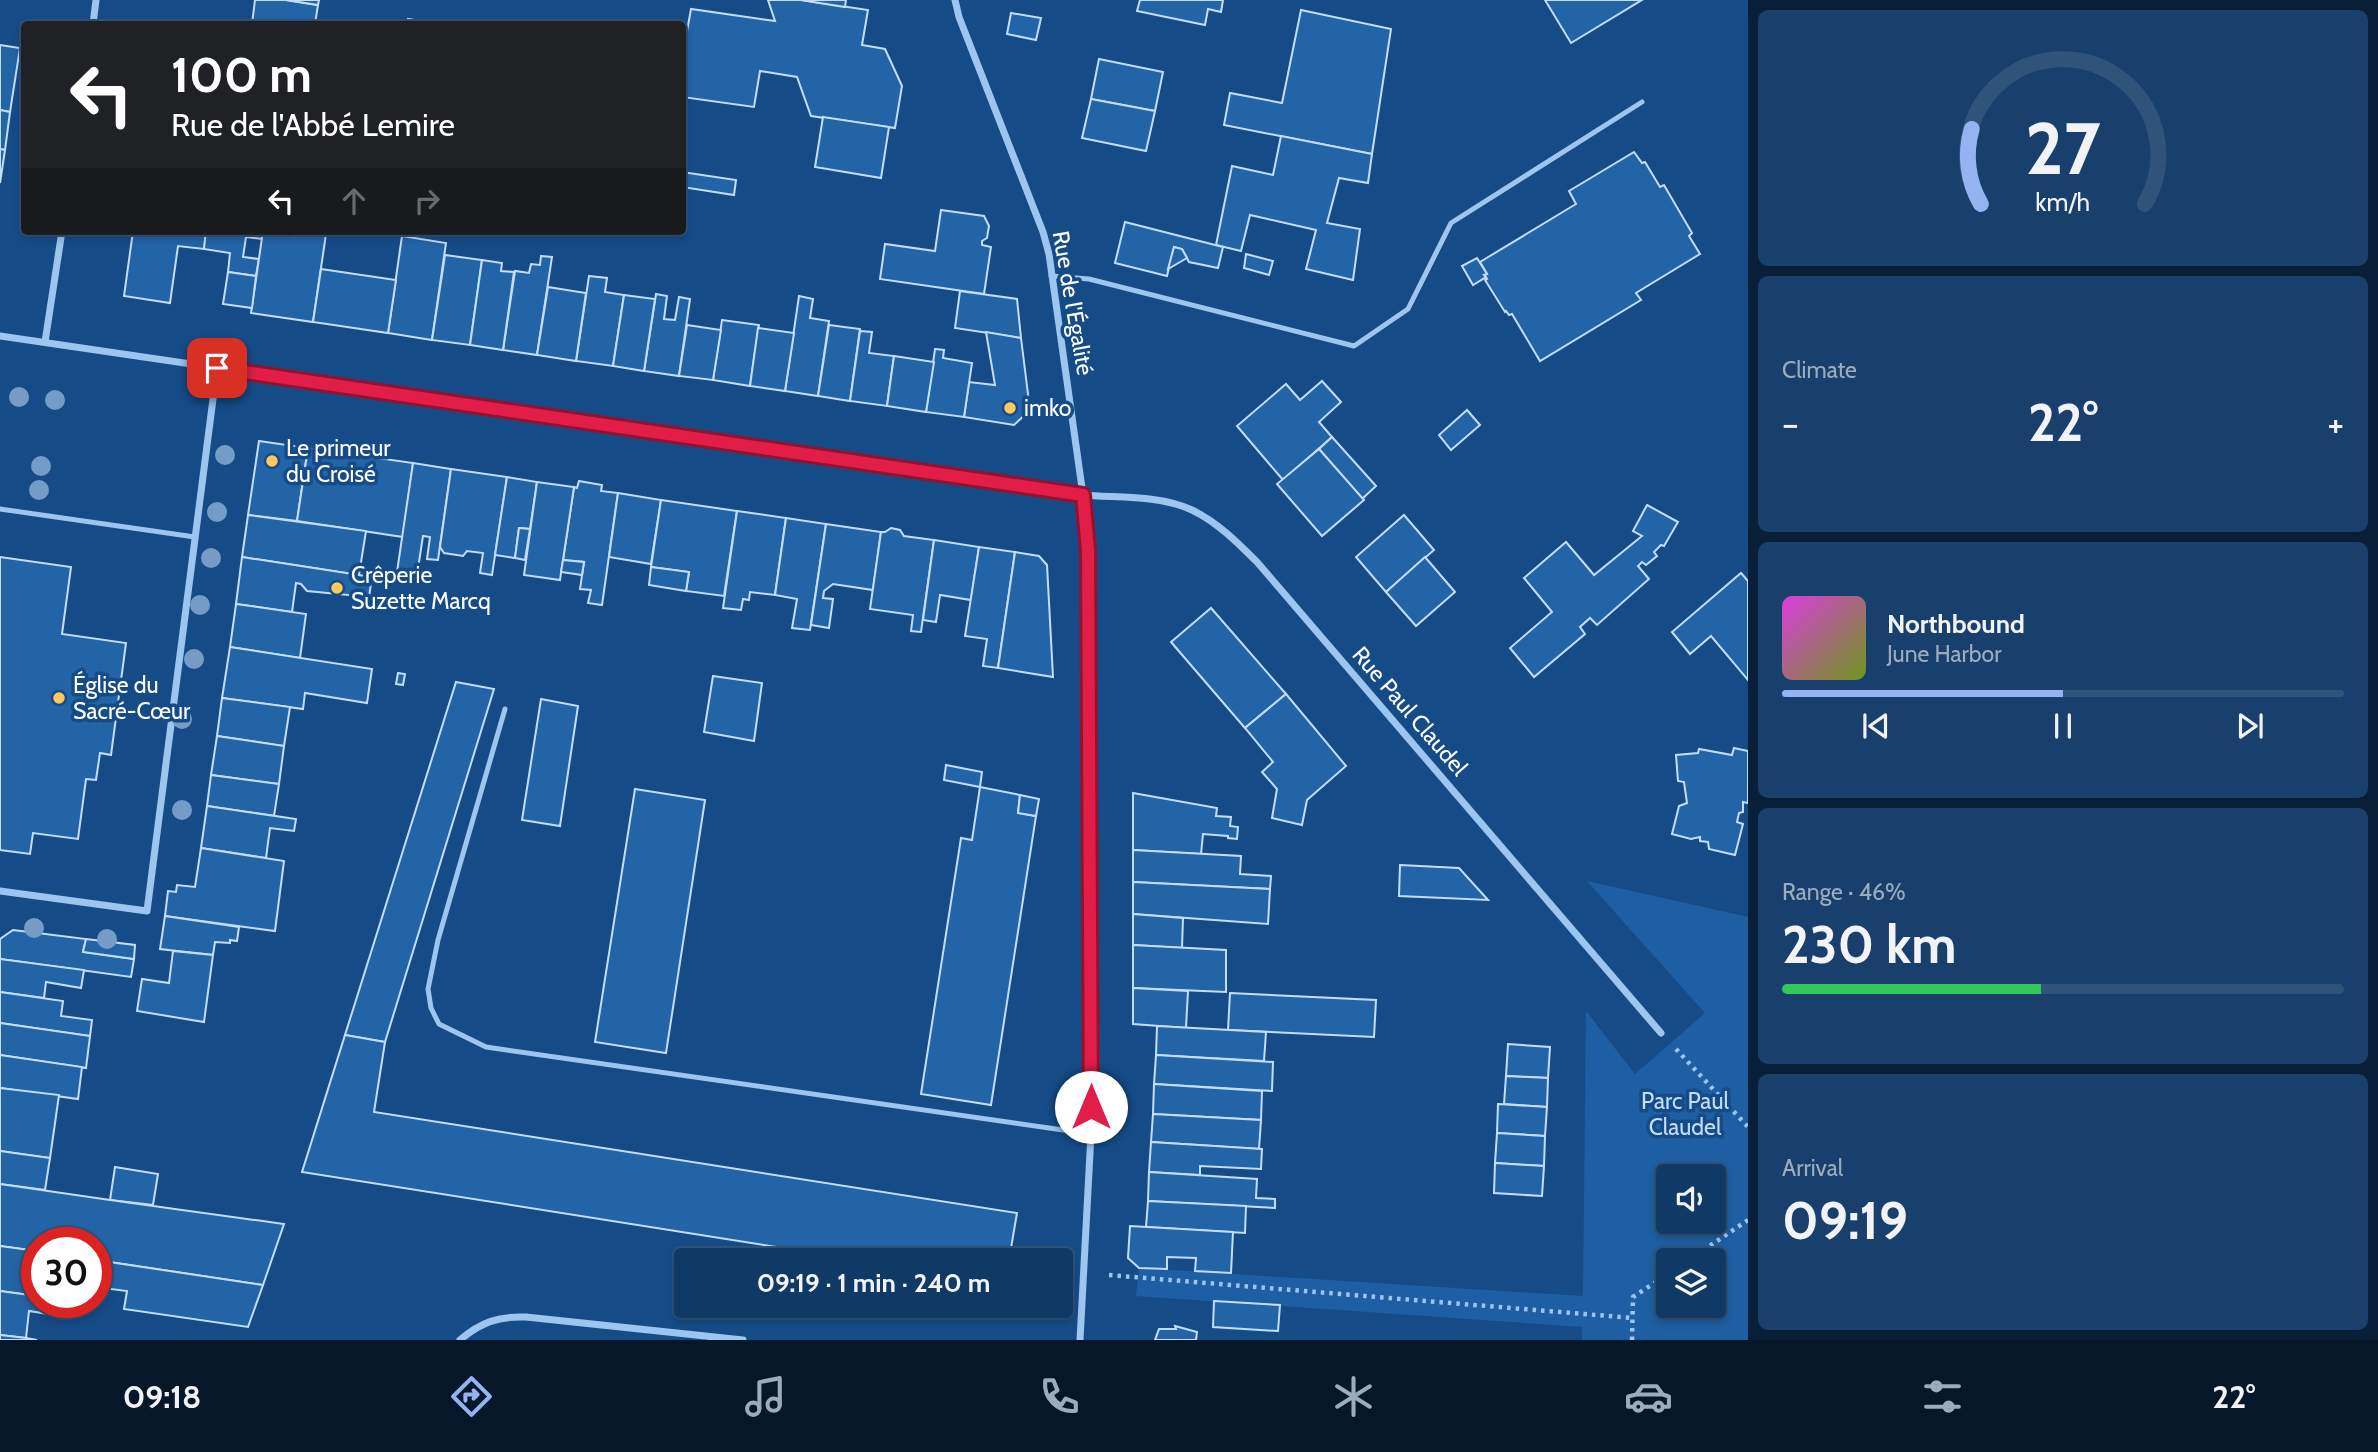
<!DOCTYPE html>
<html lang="en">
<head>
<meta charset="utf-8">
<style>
	body { margin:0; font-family:Cabin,sans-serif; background:#19406c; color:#f1f3f6; height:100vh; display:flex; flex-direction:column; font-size:26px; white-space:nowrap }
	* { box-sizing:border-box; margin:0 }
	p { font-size:23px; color:#9cacbf }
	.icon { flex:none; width:38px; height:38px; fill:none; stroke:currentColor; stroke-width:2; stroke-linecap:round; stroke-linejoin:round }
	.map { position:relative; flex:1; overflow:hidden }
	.sheet { display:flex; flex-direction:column; gap:10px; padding:10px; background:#091f38; width:630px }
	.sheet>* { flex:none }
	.guide { position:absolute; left:21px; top:21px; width:665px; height:214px; border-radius:7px; box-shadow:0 4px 10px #0003,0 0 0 2px #30537a; background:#202124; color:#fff; overflow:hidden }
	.buttons { position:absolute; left:1656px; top:1164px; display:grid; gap:14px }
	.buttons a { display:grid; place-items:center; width:70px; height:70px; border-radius:7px; background:#103966; box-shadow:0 4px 10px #0003,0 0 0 2px #30537a; font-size:35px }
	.speed { position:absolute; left:21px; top:1227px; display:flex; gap:14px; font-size:35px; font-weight:700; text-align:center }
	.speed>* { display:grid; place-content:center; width:91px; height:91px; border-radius:50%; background:#103966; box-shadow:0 4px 10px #0003,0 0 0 2px #30537a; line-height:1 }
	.speed .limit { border:10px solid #d22; background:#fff; color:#111 }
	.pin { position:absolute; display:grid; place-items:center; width:60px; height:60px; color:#fff; margin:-30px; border-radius:14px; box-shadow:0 4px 10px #0006 }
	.me { position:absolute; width:77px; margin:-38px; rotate:0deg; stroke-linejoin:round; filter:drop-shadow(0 0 5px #0008) }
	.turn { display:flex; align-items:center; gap:24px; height:147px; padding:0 35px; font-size:32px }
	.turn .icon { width:91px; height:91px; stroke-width:2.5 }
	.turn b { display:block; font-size:49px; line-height:60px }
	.lanes { display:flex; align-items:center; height:66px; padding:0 35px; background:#0003; justify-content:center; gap:35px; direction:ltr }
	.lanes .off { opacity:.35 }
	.big { font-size:52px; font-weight:800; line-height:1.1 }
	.sheet .tile { flex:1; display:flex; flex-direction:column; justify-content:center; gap:10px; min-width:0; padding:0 24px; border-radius:10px; background:#19406c }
	.sheet .dial { align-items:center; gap:0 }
	.dial svg { height:182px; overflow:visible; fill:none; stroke:#30537a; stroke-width:7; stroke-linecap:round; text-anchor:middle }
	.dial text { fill:#f1f3f6; stroke:none }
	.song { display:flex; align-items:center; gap:21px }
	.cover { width:84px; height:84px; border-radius:10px; background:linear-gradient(135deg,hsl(300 70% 55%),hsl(80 70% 35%)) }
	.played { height:7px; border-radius:4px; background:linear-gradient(90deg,#95b2f1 50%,#30537a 50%) }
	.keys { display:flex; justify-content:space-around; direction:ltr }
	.heat { display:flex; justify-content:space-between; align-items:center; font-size:38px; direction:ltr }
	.charge { height:10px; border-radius:5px; background:linear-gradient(90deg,#34c759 46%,#30537a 0) }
	.trip { position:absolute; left:674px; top:1248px; width:399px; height:70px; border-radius:7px; background:#103966; box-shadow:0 4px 10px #0003,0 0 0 2px #30537a; font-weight:800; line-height:70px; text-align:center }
	.dock { display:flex; height:112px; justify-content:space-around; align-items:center; background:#061729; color:#9cacbf }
	.dock .icon { width:49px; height:49px }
	.dock .selected { color:#95b2f1 }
	.dock b { font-size:32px; color:#f1f3f6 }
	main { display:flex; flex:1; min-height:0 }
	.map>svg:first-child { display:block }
	.green { fill:#1d5fa2; fill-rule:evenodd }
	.building { fill:#2364a7; stroke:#c2defb; stroke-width:2 }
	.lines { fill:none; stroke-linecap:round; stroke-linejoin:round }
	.path { stroke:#9cc5ef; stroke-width:4.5; stroke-dasharray:3.5 5; stroke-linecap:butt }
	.lane { stroke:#9cc5ef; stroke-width:5 }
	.street { stroke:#9cc5ef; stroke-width:7 }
	.tree { fill:#749cc7 }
	.route-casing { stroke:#92132f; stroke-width:18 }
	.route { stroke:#e11d48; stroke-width:12 }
	.poi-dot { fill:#ffc85a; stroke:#154c88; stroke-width:2.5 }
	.labels { text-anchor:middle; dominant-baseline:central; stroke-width:7; stroke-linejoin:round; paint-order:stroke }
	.street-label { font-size:23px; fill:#fff; stroke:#154c88 }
	.poi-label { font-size:23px; fill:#fff; stroke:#154c88; text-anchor:start }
	.park-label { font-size:23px; fill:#c2defb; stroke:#154c88 }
</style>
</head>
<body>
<main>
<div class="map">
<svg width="1748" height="1340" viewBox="0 0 1748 1340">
	<rect width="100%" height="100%" fill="#154c88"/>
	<path class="green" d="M1587,881L1748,917V1340H1582V1327L1136,1296L1139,1268L1583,1296L1586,1011L1635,1074L1705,1013ZM1668,1176H1713V1222H1668ZM1668,1260H1713V1306H1668Z"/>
	<g class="building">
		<polygon points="255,0 286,0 318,5 315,24 252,24"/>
		<polygon points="286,0 319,0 318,5"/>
		<polygon points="768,0 801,0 868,10 862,45 885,49 902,86 895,128 811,116 797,77 760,71 754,107 682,97 682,59 691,9 775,21"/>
		<polygon points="801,0 846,0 845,7"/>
		<polygon points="1140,0 1223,0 1221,12 1208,9 1205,25 1137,11"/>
		<polygon points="1545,0 1642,0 1571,43"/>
		<polygon points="1301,10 1391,29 1372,154 1224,125 1230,93 1282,103"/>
		<polygon points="1011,13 1041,18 1036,40 1007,34"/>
		<polygon points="408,19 442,24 407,24"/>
		<polygon points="0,45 20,48 10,112 0,110"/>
		<polygon points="1099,59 1163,72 1155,111 1091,99"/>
		<polygon points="1091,99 1155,111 1146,151 1082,138"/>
		<polygon points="0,110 10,112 5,150 0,149"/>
		<polygon points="823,117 889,127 881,178 815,167"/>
		<polygon points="1281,136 1372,154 1368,183 1339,178 1327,223 1360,229 1353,280 1306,269 1316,230 1250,215 1241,251 1216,245 1232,166 1273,175"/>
		<polygon points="0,149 5,150 0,183"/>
		<polygon points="1634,152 1642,163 1645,162 1660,187 1664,185 1692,233 1689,236 1700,254 1636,293 1641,300 1540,361 1512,314 1509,315 1506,311 1505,312 1485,280 1487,279 1484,275 1487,274 1480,262 1576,204 1569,191"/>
		<polygon points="682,172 736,180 734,195 682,187"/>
		<polygon points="941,210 984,216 989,226 987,238 982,241 982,245 991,247 984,294 880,279 885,244 935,251"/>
		<polygon points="1125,222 1223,247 1218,268 1189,262 1182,249 1174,247 1167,276 1115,263"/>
		<polygon points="133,231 206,231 204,249 178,246 170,303 124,296"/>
		<polygon points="206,231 263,231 262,239 246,237 243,257 259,259 256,276 228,272 230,253 204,249"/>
		<polygon points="263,231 295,236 295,231 326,234 313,322 251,313"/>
		<polygon points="402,236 446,243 432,340 388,333"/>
		<polygon points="1174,247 1182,249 1187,258 1168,269"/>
		<polygon points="1246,254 1273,261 1269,275 1244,268"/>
		<polygon points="445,255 482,260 470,345 432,340"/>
		<polygon points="541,256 552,257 537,355 503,350 515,271 529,273 531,264 540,265"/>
		<polygon points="1477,258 1487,274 1484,275 1486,277 1473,285 1462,266"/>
		<polygon points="482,260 502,263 501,271 514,272 503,350 470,345"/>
		<polygon points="321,269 396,280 388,333 313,322"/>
		<polygon points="228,272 256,276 252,308 223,304"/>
		<polygon points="589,276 607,278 605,292 624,295 613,366 576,361"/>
		<polygon points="548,287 586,293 576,361 537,355"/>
		<polygon points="960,291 1017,299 1021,338 955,328"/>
		<polygon points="656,294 667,296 664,319 675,320 679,297 690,299 679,376 644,371"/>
		<polygon points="624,295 655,299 644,371 613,366"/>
		<polygon points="799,296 813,299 810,318 829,321 818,396 785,391"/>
		<polygon points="722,320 759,325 750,386 713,380"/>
		<polygon points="687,325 721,330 713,380 679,376"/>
		<polygon points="829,325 860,329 850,401 818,396"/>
		<polygon points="758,328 794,333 785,391 750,386"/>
		<polygon points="860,331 872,332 869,353 894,356 887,406 850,401"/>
		<polygon points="986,332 1021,338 1030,410 1014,425 964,417 969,382 995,385"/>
		<polygon points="935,349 944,350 943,358 972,363 964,417 926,412"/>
		<polygon points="894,356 934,362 926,412 887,406"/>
		<polygon points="1322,381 1341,402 1319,422 1332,437 1283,480 1237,426 1286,384 1300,400"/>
		<polygon points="1467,410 1480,425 1451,450 1439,435"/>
		<polygon points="1332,437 1376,486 1362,499 1319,449"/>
		<polygon points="259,441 308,448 297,521 248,515"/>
		<polygon points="308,448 413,463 403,537 297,521"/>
		<polygon points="1319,449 1364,500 1322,536 1277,484"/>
		<polygon points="413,463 451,469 438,560 427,559 430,537 423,536 417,575 397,572"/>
		<polygon points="451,469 507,477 492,575 480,573 483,553 467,551 463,556 444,553 440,547"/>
		<polygon points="507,477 537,482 530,529 519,528 515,558 495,555"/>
		<polygon points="579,481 602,485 601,491 618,493 602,605 588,603 591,590 580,589 584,562 563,560 574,487 577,488"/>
		<polygon points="537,482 574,487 560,580 524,575"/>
		<polygon points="618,493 661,500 651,564 609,557"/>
		<polygon points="661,500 737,511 724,596 686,591 689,572 651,567"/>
		<polygon points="1647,505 1678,522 1664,546 1661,545 1654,552 1657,556 1646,565 1642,562 1638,566 1649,579 1597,625 1590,618 1580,627 1585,634 1534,677 1510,648 1552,612 1524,578 1566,542 1594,575 1642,536 1633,531"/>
		<polygon points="737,511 786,518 775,595 750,592 749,600 743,599 741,610 723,608"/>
		<polygon points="248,515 366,531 359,575 242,557"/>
		<polygon points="1404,515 1434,550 1386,592 1356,557"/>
		<polygon points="786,518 826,524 810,630 792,628 797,599 775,595"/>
		<polygon points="826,524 881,532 873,590 833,584 824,591 823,598 833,599 829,628 811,625"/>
		<polygon points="519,528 530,529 525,560 515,558"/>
		<polygon points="891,528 900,530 904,536 934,540 921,632 911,631 913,615 870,609 881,532 885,532"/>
		<polygon points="934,540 979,547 971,600 940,595 936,622 923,620"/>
		<polygon points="979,547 1015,552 998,668 983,666 987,639 965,636"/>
		<polygon points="1015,552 1039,556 1047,565 1053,677 998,668"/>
		<polygon points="0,557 71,567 62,634 126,643 111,755 100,753 96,780 86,779 78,839 33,833 30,854 0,850"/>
		<polygon points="242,557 372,577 369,597 307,591 301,584 296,583 292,612 236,604"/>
		<polygon points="1425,557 1455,592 1416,626 1386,592"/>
		<polygon points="563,560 584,562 582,575 561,572"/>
		<polygon points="651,567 689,572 686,591 649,585"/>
		<polygon points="1741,573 1748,581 1748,680 1711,636 1690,654 1672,632"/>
		<polygon points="236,604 306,614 300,658 230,647"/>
		<polygon points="1211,608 1286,694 1245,728 1171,642"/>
		<polygon points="230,647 372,669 367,703 305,693 303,709 222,698"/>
		<polygon points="398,673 405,674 403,685 396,684"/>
		<polygon points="713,676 762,683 754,741 704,732"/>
		<polygon points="456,682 494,689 385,1042 345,1035"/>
		<polygon points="1286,694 1346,766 1307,800 1302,825 1272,818 1277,789 1262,772 1273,762 1245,728"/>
		<polygon points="222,698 290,707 284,746 217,736"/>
		<polygon points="541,699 578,706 560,826 522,820"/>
		<polygon points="217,736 284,746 279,784 211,775"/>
		<polygon points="1734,748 1748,751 1748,803 1743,802 1743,812 1739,813 1737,822 1743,824 1735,855 1709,849 1708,842 1700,841 1700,837 1691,839 1672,834 1679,806 1687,803 1684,782 1678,781 1676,755 1698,753 1699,749 1732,755"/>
		<polygon points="946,765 982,772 980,787 944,780"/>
		<polygon points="211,775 279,784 274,816 207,806"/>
		<polygon points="980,787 1020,795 1018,813 1036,816 991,1105 921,1094 961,838 972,840"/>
		<polygon points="635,789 705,800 666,1053 595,1042"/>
		<polygon points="1133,793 1217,808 1216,816 1231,817 1230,826 1238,827 1237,839 1228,838 1228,836 1203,834 1201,854 1133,850"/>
		<polygon points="1020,795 1039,799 1036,816 1018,813"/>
		<polygon points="207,806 296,819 294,831 270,828 266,858 201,848"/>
		<polygon points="201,848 284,861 275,931 165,916 168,891 176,892 177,885 195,887"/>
		<polygon points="1133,850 1241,856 1240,874 1271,876 1270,889 1133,882"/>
		<polygon points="1400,865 1459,868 1488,900 1399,896"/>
		<polygon points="1133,882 1270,889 1268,924 1133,914"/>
		<polygon points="1133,914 1183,918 1182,948 1133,945"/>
		<polygon points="165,916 239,927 237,941 230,940 230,943 215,942 213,955 160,949"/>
		<polygon points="13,930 86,939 83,952 134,959 131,977 0,959 0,939"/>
		<polygon points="86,939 135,945 134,959 83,952"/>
		<polygon points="1133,945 1226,950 1226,992 1133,988"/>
		<polygon points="173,951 213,955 204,1022 137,1011 142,979 169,983"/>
		<polygon points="0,959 84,970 81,988 46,982 44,998 0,992"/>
		<polygon points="1133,988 1188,991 1186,1028 1133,1024"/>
		<polygon points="0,992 63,1001 61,1016 92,1020 90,1036 0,1023"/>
		<polygon points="1230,993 1376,1000 1374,1037 1228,1030"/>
		<polygon points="0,1023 90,1036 86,1068 0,1055"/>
		<polygon points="1157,1026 1266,1032 1264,1061 1156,1055"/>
		<polygon points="345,1035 385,1042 374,1112 1017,1213 1009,1260 859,1260 302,1172"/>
		<polygon points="1508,1044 1550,1047 1548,1078 1506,1076"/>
		<polygon points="0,1055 82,1067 78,1099 0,1088"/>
		<polygon points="1156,1055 1273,1062 1272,1091 1154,1084"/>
		<polygon points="1506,1076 1548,1078 1547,1107 1504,1104"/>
		<polygon points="1154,1084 1262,1091 1261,1120 1153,1114"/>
		<polygon points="0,1088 59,1095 50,1158 0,1151"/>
		<polygon points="1498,1104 1547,1107 1545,1136 1497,1133"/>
		<polygon points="1153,1114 1261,1120 1259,1149 1151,1142"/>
		<polygon points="1497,1133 1545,1136 1544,1166 1495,1163"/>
		<polygon points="1151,1142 1262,1149 1261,1169 1200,1166 1200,1175 1149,1172"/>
		<polygon points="0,1151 50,1158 45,1190 0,1184"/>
		<polygon points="1495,1163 1544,1166 1542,1196 1494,1193"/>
		<polygon points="115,1167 158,1174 153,1205 110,1200"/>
		<polygon points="1149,1172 1257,1179 1256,1198 1275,1199 1275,1208 1148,1201"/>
		<polygon points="0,1184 110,1200 284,1224 263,1285 96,1260 96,1242 37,1242 37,1251 0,1246"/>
		<polygon points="1148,1201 1246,1206 1245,1233 1146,1227"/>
		<polygon points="1130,1226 1233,1232 1231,1273 1195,1271 1196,1258 1167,1257 1167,1269 1139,1268 1128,1258"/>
		<polygon points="0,1246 37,1251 37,1296 0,1291"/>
		<polygon points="96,1260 263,1285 248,1327 124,1309 127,1291 96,1287"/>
		<polygon points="0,1291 37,1296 37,1302 49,1302 48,1314 29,1311 26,1338 0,1335"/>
		<polygon points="1214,1301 1280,1305 1278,1331 1213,1327"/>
		<polygon points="1175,1326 1197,1332 1196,1340 1155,1340 1159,1329 1176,1329"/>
		<polygon points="0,1335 26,1338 37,1340 0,1340"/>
	</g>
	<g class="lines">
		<g class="path">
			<polyline points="1676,1049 1748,1127"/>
			<polyline points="1689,1260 1748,1220"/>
			<polyline points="1109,1275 1633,1318"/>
			<polyline points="1632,1340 1633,1297 1668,1274"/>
		</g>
		<g class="lane">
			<polyline points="1051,276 1089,279 1354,346 1408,309 1451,223 1642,102"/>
			<polyline points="0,509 195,537"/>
			<polyline points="505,709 438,940 428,989 431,1008 439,1024 486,1047 1091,1134"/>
		</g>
		<g class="street">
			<polyline points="955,0 959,17 1043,232 1049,254 1083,495 1088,550 1091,1134 1080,1340"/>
			<polyline points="93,24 96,0"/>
			<path d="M0,336L1083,495C1119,498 1160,495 1192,510C1217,522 1237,542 1257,562L1661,1033"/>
			<polyline points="45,342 62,231"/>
			<polyline points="0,891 147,911 217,368"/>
			<path d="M460,1340C481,1322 499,1316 526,1317L743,1340"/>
		</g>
	</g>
	<g class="tree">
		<circle cx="19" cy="397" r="10"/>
		<circle cx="55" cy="400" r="10"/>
		<circle cx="225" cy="455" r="10"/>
		<circle cx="41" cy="466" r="10"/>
		<circle cx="39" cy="490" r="10"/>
		<circle cx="217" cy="512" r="10"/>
		<circle cx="211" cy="558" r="10"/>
		<circle cx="200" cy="605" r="10"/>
		<circle cx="194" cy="659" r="10"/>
		<circle cx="182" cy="719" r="10"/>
		<circle cx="182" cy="810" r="10"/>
		<circle cx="34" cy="928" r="10"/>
		<circle cx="107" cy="939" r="10"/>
	</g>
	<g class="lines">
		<g class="route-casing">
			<polyline id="route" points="217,368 1083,495 1088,550 1091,1107"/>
		</g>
		<use href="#route" class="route"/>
	</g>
	<g class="poi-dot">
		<circle cx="1010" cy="408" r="7"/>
		<circle cx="272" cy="461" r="7"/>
		<circle cx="337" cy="588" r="7"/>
		<circle cx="59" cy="698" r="7"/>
	</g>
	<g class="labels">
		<g class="street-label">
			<text transform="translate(1073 303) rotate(80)">Rue de l'Égalité</text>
			<text transform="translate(1410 711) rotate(49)">Rue Paul Claudel</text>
		</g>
		<g class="poi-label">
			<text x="1024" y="408">imko</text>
			<text x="286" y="448">Le primeur<tspan x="286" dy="26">du Croisé</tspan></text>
			<text x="351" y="575">Crêperie<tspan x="351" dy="26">Suzette Marcq</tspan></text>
			<text x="73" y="685">Église du<tspan x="73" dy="26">Sacré-Cœur</tspan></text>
		</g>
		<g class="park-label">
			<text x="1685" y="1101">Parc Paul<tspan x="1685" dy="26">Claudel</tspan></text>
		</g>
	</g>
</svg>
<div class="buttons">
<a><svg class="icon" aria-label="sound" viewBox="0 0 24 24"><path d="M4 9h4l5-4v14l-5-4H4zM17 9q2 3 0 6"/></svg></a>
<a><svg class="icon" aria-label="layers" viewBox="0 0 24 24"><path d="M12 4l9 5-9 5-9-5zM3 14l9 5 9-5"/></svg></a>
</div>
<div class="speed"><div class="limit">30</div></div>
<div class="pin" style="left:217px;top:368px;background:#d93025"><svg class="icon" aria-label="arrive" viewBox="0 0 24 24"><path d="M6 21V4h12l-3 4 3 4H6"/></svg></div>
<svg class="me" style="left:1091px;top:1107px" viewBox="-20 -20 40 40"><circle r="19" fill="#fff"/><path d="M0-13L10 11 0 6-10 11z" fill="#e11d48"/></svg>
<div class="trip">09:19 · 1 min · 240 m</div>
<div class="guide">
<div class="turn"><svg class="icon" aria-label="left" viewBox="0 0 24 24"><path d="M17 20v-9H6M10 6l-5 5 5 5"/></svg><div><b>100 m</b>Rue de l'Abbé Lemire</div></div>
<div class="lanes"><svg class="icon" aria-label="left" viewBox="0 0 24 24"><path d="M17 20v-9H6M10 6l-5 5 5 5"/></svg><svg class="icon off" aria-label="ahead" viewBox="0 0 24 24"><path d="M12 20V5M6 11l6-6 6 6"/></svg><svg class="icon off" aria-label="right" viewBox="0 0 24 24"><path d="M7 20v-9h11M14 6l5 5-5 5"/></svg></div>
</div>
</div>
<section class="sheet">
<div class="tile dial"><svg viewBox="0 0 100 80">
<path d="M14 69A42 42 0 1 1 86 69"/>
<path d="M14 69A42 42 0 0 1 10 36" stroke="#95b2f1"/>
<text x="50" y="56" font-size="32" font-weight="700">27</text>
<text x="50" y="72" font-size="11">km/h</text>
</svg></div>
<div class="tile"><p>Climate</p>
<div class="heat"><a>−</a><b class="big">22°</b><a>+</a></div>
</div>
<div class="tile">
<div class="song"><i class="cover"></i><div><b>Northbound</b><p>June Harbor</p></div></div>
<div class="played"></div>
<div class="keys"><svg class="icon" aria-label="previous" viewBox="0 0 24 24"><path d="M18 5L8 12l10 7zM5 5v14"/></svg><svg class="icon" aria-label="pause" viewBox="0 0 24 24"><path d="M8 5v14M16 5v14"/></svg><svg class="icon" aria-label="next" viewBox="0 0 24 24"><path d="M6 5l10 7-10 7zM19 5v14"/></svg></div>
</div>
<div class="tile"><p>Range · 46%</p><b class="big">230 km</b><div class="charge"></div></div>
<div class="tile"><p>Arrival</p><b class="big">09:19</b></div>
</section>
</main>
<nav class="dock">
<b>09:18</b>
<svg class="icon selected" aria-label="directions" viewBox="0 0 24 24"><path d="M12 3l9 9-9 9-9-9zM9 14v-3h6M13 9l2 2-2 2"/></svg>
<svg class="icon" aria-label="music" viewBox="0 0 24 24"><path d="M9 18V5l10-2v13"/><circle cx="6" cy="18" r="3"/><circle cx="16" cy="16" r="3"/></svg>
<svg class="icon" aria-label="phone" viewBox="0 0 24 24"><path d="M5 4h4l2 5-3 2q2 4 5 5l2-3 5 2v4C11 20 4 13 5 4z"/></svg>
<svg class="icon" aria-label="climate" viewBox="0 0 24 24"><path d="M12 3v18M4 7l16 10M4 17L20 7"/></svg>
<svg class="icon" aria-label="car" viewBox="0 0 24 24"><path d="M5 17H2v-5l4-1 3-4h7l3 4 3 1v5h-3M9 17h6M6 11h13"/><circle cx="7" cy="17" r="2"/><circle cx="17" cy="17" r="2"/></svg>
<svg class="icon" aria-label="filters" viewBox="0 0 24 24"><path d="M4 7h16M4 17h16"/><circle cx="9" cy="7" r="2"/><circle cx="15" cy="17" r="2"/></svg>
<b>22°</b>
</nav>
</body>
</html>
